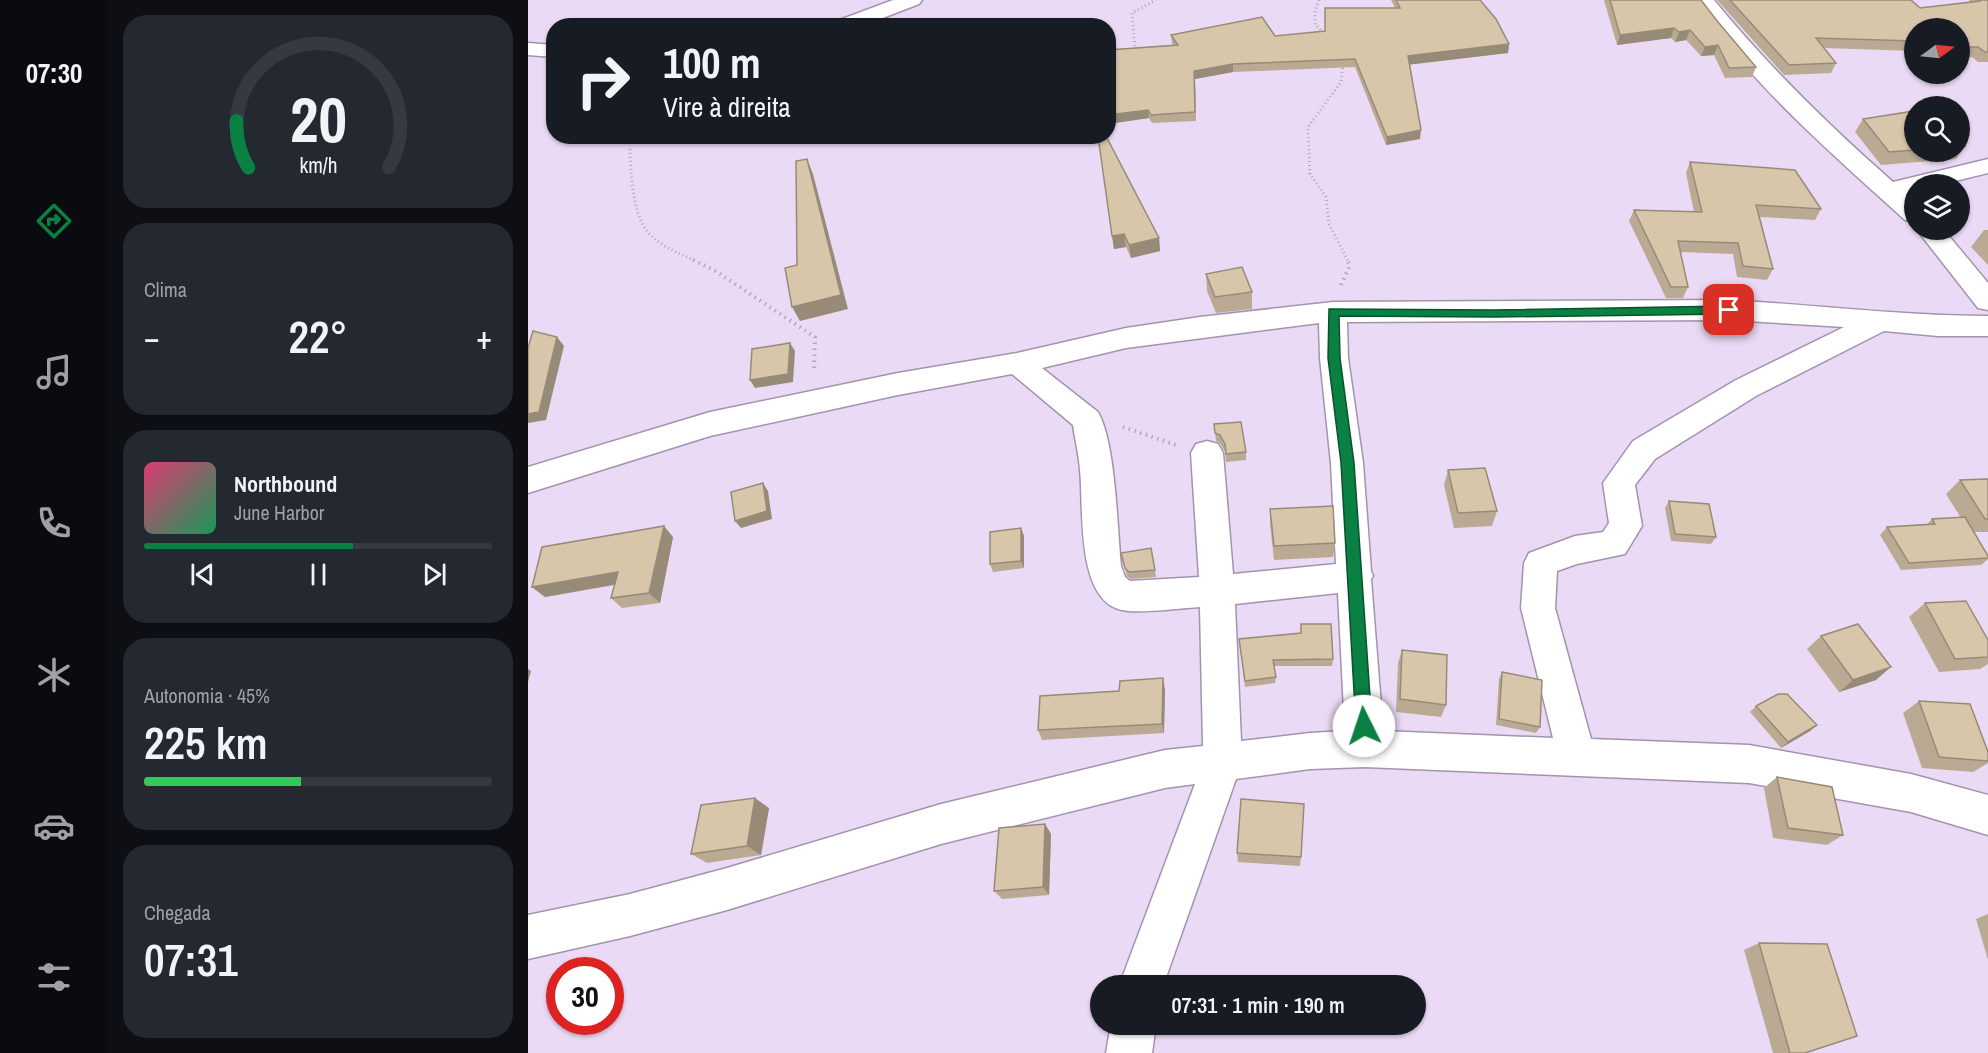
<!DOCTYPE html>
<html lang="pt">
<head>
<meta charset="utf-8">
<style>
	body { margin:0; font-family:"Archivo Narrow",sans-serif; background:#242831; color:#f1f3f6; height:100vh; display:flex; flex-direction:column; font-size:22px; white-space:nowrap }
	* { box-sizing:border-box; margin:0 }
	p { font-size:20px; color:#9ea1a6 }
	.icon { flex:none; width:33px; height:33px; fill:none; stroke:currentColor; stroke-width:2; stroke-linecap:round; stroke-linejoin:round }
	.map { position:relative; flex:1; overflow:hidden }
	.sheet { display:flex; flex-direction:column; gap:15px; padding:15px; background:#0d0f14; width:420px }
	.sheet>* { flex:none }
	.top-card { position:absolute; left:18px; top:18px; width:570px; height:126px; border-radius:24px; box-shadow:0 2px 4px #0004; background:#171b24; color:#f1f3f6; overflow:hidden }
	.needle { width:39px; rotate:75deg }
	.tools { position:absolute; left:1376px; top:18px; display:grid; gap:12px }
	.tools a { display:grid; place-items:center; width:66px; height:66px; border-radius:50%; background:#171b24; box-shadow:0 2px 4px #0004; font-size:30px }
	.speed { position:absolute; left:18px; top:957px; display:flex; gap:12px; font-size:30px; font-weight:700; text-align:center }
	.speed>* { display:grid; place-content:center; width:78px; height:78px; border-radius:50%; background:#171b24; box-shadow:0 2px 4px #0004; line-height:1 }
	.speed .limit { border:9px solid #d22; background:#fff; color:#111 }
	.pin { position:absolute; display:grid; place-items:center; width:51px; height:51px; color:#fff; margin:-26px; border-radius:12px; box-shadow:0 3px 9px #0006 }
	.me { position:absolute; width:66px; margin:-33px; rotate:356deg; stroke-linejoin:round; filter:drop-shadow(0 0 4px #0008) }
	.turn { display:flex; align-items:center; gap:21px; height:126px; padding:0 18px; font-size:27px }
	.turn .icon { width:78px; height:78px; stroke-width:2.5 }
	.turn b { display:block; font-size:42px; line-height:51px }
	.big { font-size:45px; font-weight:600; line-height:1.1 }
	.sheet .widget { flex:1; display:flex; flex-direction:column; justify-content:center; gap:9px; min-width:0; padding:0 21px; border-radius:24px; background:#242831 }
	.sheet .dial { align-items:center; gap:0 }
	.dial svg { height:156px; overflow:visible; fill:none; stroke:#363941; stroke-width:7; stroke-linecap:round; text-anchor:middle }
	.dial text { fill:#f1f3f6; stroke:none }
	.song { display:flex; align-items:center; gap:18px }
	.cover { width:72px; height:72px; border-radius:9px; background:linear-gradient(135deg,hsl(340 70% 55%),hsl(150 70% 35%)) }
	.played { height:6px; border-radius:3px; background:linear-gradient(90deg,#0b8043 60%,#363941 60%) }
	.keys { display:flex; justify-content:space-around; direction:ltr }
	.heat { display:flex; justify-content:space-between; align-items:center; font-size:33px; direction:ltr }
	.charge { height:9px; border-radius:4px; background:linear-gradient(90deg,#34c759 45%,#363941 0) }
	.trip { position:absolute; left:562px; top:975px; width:336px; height:60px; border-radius:30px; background:#171b24; box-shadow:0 2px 4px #0004; font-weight:600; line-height:60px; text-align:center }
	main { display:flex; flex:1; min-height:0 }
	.menu { display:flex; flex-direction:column; width:108px; justify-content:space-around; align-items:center; background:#090b0e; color:#9ea1a6 }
	.menu .icon { width:42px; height:42px }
	.menu .active { color:#0b8043 }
	.menu b { font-size:27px; color:#f1f3f6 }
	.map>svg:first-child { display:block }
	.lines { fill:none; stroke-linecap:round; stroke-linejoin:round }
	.minor-casing { stroke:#a393ad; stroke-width:3 }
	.path-far1 { stroke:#b4a7bd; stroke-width:3; stroke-dasharray:1 3; stroke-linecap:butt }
	.path { stroke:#b4a7bd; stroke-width:4; stroke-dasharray:1.5 4.5; stroke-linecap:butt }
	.minor { fill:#fff; fill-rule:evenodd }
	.wall { fill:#baaa93 }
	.shaded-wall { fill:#978b78 }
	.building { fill:#d8c6ab; stroke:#978b78; stroke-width:1.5 }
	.route { fill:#0b8043; stroke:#07532c; stroke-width:1.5 }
</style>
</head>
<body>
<main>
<nav class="menu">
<b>07:30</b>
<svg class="icon active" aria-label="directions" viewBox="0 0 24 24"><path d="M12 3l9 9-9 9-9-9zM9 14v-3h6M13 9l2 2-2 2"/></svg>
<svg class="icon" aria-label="music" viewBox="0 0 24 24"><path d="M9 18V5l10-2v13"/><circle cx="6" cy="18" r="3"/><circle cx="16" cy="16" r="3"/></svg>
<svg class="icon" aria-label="phone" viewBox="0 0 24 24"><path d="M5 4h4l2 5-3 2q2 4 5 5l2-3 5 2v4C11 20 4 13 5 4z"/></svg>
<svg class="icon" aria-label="climate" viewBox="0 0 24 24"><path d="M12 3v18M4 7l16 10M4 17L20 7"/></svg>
<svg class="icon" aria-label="car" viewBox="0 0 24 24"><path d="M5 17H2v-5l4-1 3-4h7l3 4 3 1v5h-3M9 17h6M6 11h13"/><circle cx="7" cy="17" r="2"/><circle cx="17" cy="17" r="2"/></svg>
<svg class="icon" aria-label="filters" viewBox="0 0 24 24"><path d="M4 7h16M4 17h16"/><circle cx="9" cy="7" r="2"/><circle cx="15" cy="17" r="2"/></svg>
</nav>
<section class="sheet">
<div class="widget dial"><svg viewBox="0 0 100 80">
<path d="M14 69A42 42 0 1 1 86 69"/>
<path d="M14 69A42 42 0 0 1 8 45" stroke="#0b8043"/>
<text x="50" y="56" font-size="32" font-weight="700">20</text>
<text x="50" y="72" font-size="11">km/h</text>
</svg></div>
<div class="widget"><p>Clima</p>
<div class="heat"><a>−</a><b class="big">22°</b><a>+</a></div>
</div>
<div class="widget">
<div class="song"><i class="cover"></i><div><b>Northbound</b><p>June Harbor</p></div></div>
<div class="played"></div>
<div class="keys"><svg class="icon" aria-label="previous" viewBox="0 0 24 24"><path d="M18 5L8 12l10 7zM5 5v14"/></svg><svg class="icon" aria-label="pause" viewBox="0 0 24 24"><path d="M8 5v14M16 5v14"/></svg><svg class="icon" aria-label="next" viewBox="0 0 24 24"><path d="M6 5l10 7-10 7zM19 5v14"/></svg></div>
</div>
<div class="widget"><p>Autonomia · 45%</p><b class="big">225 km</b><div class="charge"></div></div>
<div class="widget"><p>Chegada</p><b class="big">07:31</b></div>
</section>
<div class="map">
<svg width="1460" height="1053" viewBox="0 0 1460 1053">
	<rect width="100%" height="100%" fill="#ebdaf5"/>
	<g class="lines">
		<g class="minor-casing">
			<g id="minor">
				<polygon points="365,0 394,0 391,4 334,26 303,26 306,22"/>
				<path d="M1165,0H1186C1240,66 1300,125 1365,182L1460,159V173L1415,184H1386V192L1378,194L1386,200V222L1377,220C1302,152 1223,84 1165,0Z"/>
				<polygon points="0,43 26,45 26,57 0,55"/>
				<polygon points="1389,230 1416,230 1460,283 1460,310 1450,308"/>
				<path d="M1201,300C1287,305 1374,316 1460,316V336H1410L1356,331L1228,396L1127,459L1107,485L1114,526L1097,554L1049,564L1029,571L1027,608L1063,739L1221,745L1383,774L1460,795V835L1383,812L1221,783L837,767L782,769L708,779L635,986H591L667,784L637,788L413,844L199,910L102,936L0,959V915L102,894L199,868L413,804L637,750L675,746L672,607C654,608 610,614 594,610C547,600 556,507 552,470C551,455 547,440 545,425L484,374L370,395L182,436L0,493V467L182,412L370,373L489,353L598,328L672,317L805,302ZM1201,320L1316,327L1208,380L1105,441L1075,483L1081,523L1075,532L1047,536L1001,553L996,563L993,608L1025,738L855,731L843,579L845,576L843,571L835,463L820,358L819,322ZM791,323L792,358L803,463L808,564L705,574L695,453L690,444L679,441L668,444L663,453L671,577L602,581L597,577L593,566C589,527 588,444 570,412L514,368L598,348ZM810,593L817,731L782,733L713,741L707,604Z"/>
				<polygon points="583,1024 628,1024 624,1053 578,1053"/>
			</g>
		</g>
		<g class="path-far1">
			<polyline points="791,0 787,11 787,25 799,35"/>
			<polyline points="607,50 604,13 628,0"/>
			<polyline points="815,64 813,82 780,127 782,174 798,197 801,224 820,261"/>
			<path d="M102,149C102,169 105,211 117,228C128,245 150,253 168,261"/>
		</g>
		<g class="path">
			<polyline points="165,260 186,270 287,337 286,372"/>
			<polyline points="813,285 822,265 819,260"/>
			<polyline points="595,427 648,445"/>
		</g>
		<use href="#minor" class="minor"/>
	</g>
	<g class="wall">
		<polygon points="863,0 953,0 953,1 981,44 980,53 882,64 892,139 858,145 827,67 705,72 667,79 668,121 624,123 621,118 580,124 580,50 645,45 644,44 643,35 747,36 797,32 797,8 867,8"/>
		<polygon points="1076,0 1173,0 1190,22 1228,67 1224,77 1197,78 1186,55 1173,56 1158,40 1147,42 1143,38 1089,45"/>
		<polygon points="1189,0 1383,0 1392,8 1442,2 1441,0 1460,0 1460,62 1450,62 1444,57 1431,57 1431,28 1386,28 1386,51 1296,48 1308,63 1303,73 1256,75"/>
		<polygon points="1386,111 1386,152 1431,152 1431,140 1437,146 1428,159 1353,165 1327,132 1335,119"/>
		<polygon points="570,136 631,238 632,251 603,258 598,247 586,249"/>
		<polygon points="1162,162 1293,209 1287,220 1232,217 1245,269 1239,280 1209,277 1205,254 1152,252 1160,287 1155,298 1138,298 1101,221 1106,210 1166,212 1158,173"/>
		<polygon points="1456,230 1460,230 1460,265 1443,247"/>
		<polygon points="678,274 724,292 724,309 688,313 679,291"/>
		<polygon points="686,424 718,452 718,460 698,462 697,452 692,443 688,441"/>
		<polygon points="920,470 969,511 964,526 926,528 916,485"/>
		<polygon points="1460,479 1460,532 1446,532 1460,556 1460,559 1453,565 1373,570 1352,535 1359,527 1399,524 1404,519 1433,518 1418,494 1432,480"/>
		<polygon points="1141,501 1188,537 1183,544 1143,541 1137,508"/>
		<polygon points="742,509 807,543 805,557 746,560 742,524"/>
		<polygon points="493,528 496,536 496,568 465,572 462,564"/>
		<polygon points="145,537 132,603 94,608 83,598 87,585 17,597 4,587"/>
		<polygon points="623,548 628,577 603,579 599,576 593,553"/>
		<polygon points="1397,603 1460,640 1460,664 1452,669 1411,672 1381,617"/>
		<polygon points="773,624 805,659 804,666 746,666 748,677 747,683 717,687 711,639 772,633"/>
		<polygon points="1293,636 1348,680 1311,692 1279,649"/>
		<polygon points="874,650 918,705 913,717 868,712 870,663"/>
		<polygon points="974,672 1012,727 1008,733 968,725 971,679"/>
		<polygon points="637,689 636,733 514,740 510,730"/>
		<polygon points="1391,701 1460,752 1460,763 1445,772 1394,768 1375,713"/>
		<polygon points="1228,706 1289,725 1282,731 1253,748 1222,712"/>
		<polygon points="1249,777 1315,835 1299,845 1245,838 1236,788"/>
		<polygon points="241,808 233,855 179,863 163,854"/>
		<polygon points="517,824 523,834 521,895 474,899 466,891"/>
		<polygon points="709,853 773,857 772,866 710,862"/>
		<polygon points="1460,914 1460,960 1448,919"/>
		<polygon points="1231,943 1277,1053 1245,1053 1216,950"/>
	</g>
	<g class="shaded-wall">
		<polygon points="1146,28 1143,38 1089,45 1092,35"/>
		<polygon points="1162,30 1158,40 1147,42 1151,32"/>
		<polygon points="981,44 980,53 879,65 880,56"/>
		<polygon points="1190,45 1186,55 1173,56 1177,47"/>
		<polygon points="705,64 705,72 667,79 668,121 666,71"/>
		<polygon points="620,110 621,118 580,124 580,115"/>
		<polygon points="893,130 892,139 858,145 859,137"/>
		<polygon points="279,159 285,174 320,309 272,321 264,307"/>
		<polygon points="596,234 598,247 586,249 584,236"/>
		<polygon points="631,238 632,251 603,258 601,245"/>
		<polygon points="29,337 36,346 18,420 0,423 0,414"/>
		<polygon points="262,343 267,351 265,382 227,388 222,380"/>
		<polygon points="235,483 240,491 244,519 213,528 207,521"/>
		<polygon points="136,526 145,537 132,603 121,593"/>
		<polygon points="493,528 496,536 496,568 493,561"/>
		<polygon points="90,572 100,582 17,597 4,587"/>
		<polygon points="1363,667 1348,680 1311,692 1325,680"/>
		<polygon points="0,669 3,671 0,682"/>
		<polygon points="635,678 637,689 636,733 634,724"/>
		<polygon points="1289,725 1282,731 1253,748 1260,742"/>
		<polygon points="227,798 241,808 233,855 219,846"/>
		<polygon points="517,824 523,834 521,895 515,887"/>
	</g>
	<g class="building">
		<polygon points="868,0 952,0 968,19 981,44 880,56 893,130 859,137 827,59 705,64 666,71 667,112 623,115 620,110 580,115 580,50 650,45 643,35 734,17 747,36 797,31 797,8 872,8"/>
		<polygon points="1082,0 1173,0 1190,22 1228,67 1201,68 1190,45 1177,47 1162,30 1151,32 1146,28 1092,35"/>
		<polygon points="1202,0 1383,0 1392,8 1452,1 1452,0 1460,0 1460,52 1457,52 1450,47 1431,47 1431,28 1386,28 1386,41 1288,38 1308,63 1261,65"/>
		<polygon points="1386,111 1386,150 1361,152 1335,119"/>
		<polygon points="570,136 578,136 631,238 601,245 596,234 584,236"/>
		<polygon points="1431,140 1437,146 1431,146"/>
		<polygon points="279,159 313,295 264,307 257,268 269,265 268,161"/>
		<polygon points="1162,162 1267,170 1293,209 1228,205 1245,269 1215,266 1210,243 1150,241 1160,287 1143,287 1106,210 1174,212"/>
		<polygon points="714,267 724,292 687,297 678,274"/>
		<polygon points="5,331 29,337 11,412 0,414 0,348"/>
		<polygon points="262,343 260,374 222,380 224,349"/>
		<polygon points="713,422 718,452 698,454 697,444 692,435 687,433 686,424"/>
		<polygon points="957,468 969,511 930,513 920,470"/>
		<polygon points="1460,479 1460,519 1457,519 1432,480"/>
		<polygon points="235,483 239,511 207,521 203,492"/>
		<polygon points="1141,501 1181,504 1188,537 1147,534"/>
		<polygon points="805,506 807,543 746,546 742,509"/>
		<polygon points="1437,517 1460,556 1460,558 1381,563 1359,527 1407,524 1404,519"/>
		<polygon points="136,526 121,593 83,598 90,572 4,587 14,547"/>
		<polygon points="493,528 493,561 462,564 462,532"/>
		<polygon points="623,548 627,570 601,572 597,568 593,553"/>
		<polygon points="1438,601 1460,640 1460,657 1427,659 1397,603"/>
		<polygon points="773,624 803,624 805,659 745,660 748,677 717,681 711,639 773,633"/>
		<polygon points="1330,624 1363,667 1325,680 1293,636"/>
		<polygon points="874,650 919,655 918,705 872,699"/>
		<polygon points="974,672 1014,680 1012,727 971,719"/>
		<polygon points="635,678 634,724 510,730 512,696 591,691 592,681"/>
		<polygon points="1250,694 1259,694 1289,725 1260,742 1228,706"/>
		<polygon points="1391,701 1442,704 1460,752 1460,761 1411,757"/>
		<polygon points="1249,777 1304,787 1315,835 1260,828"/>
		<polygon points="227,798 219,846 163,854 173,805"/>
		<polygon points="713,799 776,804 773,857 709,853"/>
		<polygon points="517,824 515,887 466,891 471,828"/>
		<polygon points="1231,943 1299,944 1329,1036 1277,1053 1262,1053"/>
	</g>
	<polygon class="route" points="1201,306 1206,310 1201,314 967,317 811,316 812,358 826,463 844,726 841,732 836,734 830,732 828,726 813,463 800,358 801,309 967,310"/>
</svg>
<div class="tools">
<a><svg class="needle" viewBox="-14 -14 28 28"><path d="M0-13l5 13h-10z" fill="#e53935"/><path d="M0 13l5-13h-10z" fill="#9ea1a6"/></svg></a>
<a><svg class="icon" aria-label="search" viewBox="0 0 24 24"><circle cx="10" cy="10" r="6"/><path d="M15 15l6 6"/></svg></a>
<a><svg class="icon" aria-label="layers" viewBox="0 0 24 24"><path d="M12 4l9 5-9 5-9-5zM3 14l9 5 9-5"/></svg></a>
</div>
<div class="speed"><div class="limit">30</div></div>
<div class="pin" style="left:1201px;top:310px;background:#d93025"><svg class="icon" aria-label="arrive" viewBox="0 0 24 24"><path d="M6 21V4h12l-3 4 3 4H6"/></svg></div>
<svg class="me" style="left:836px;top:726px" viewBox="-20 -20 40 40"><circle r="19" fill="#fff"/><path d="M0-13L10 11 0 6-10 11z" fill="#0b8043"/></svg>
<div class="trip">07:31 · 1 min · 190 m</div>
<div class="top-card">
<div class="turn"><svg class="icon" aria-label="right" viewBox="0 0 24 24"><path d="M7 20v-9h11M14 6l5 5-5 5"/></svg><div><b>100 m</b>Vire à direita</div></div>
</div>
</div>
</main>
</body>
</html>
